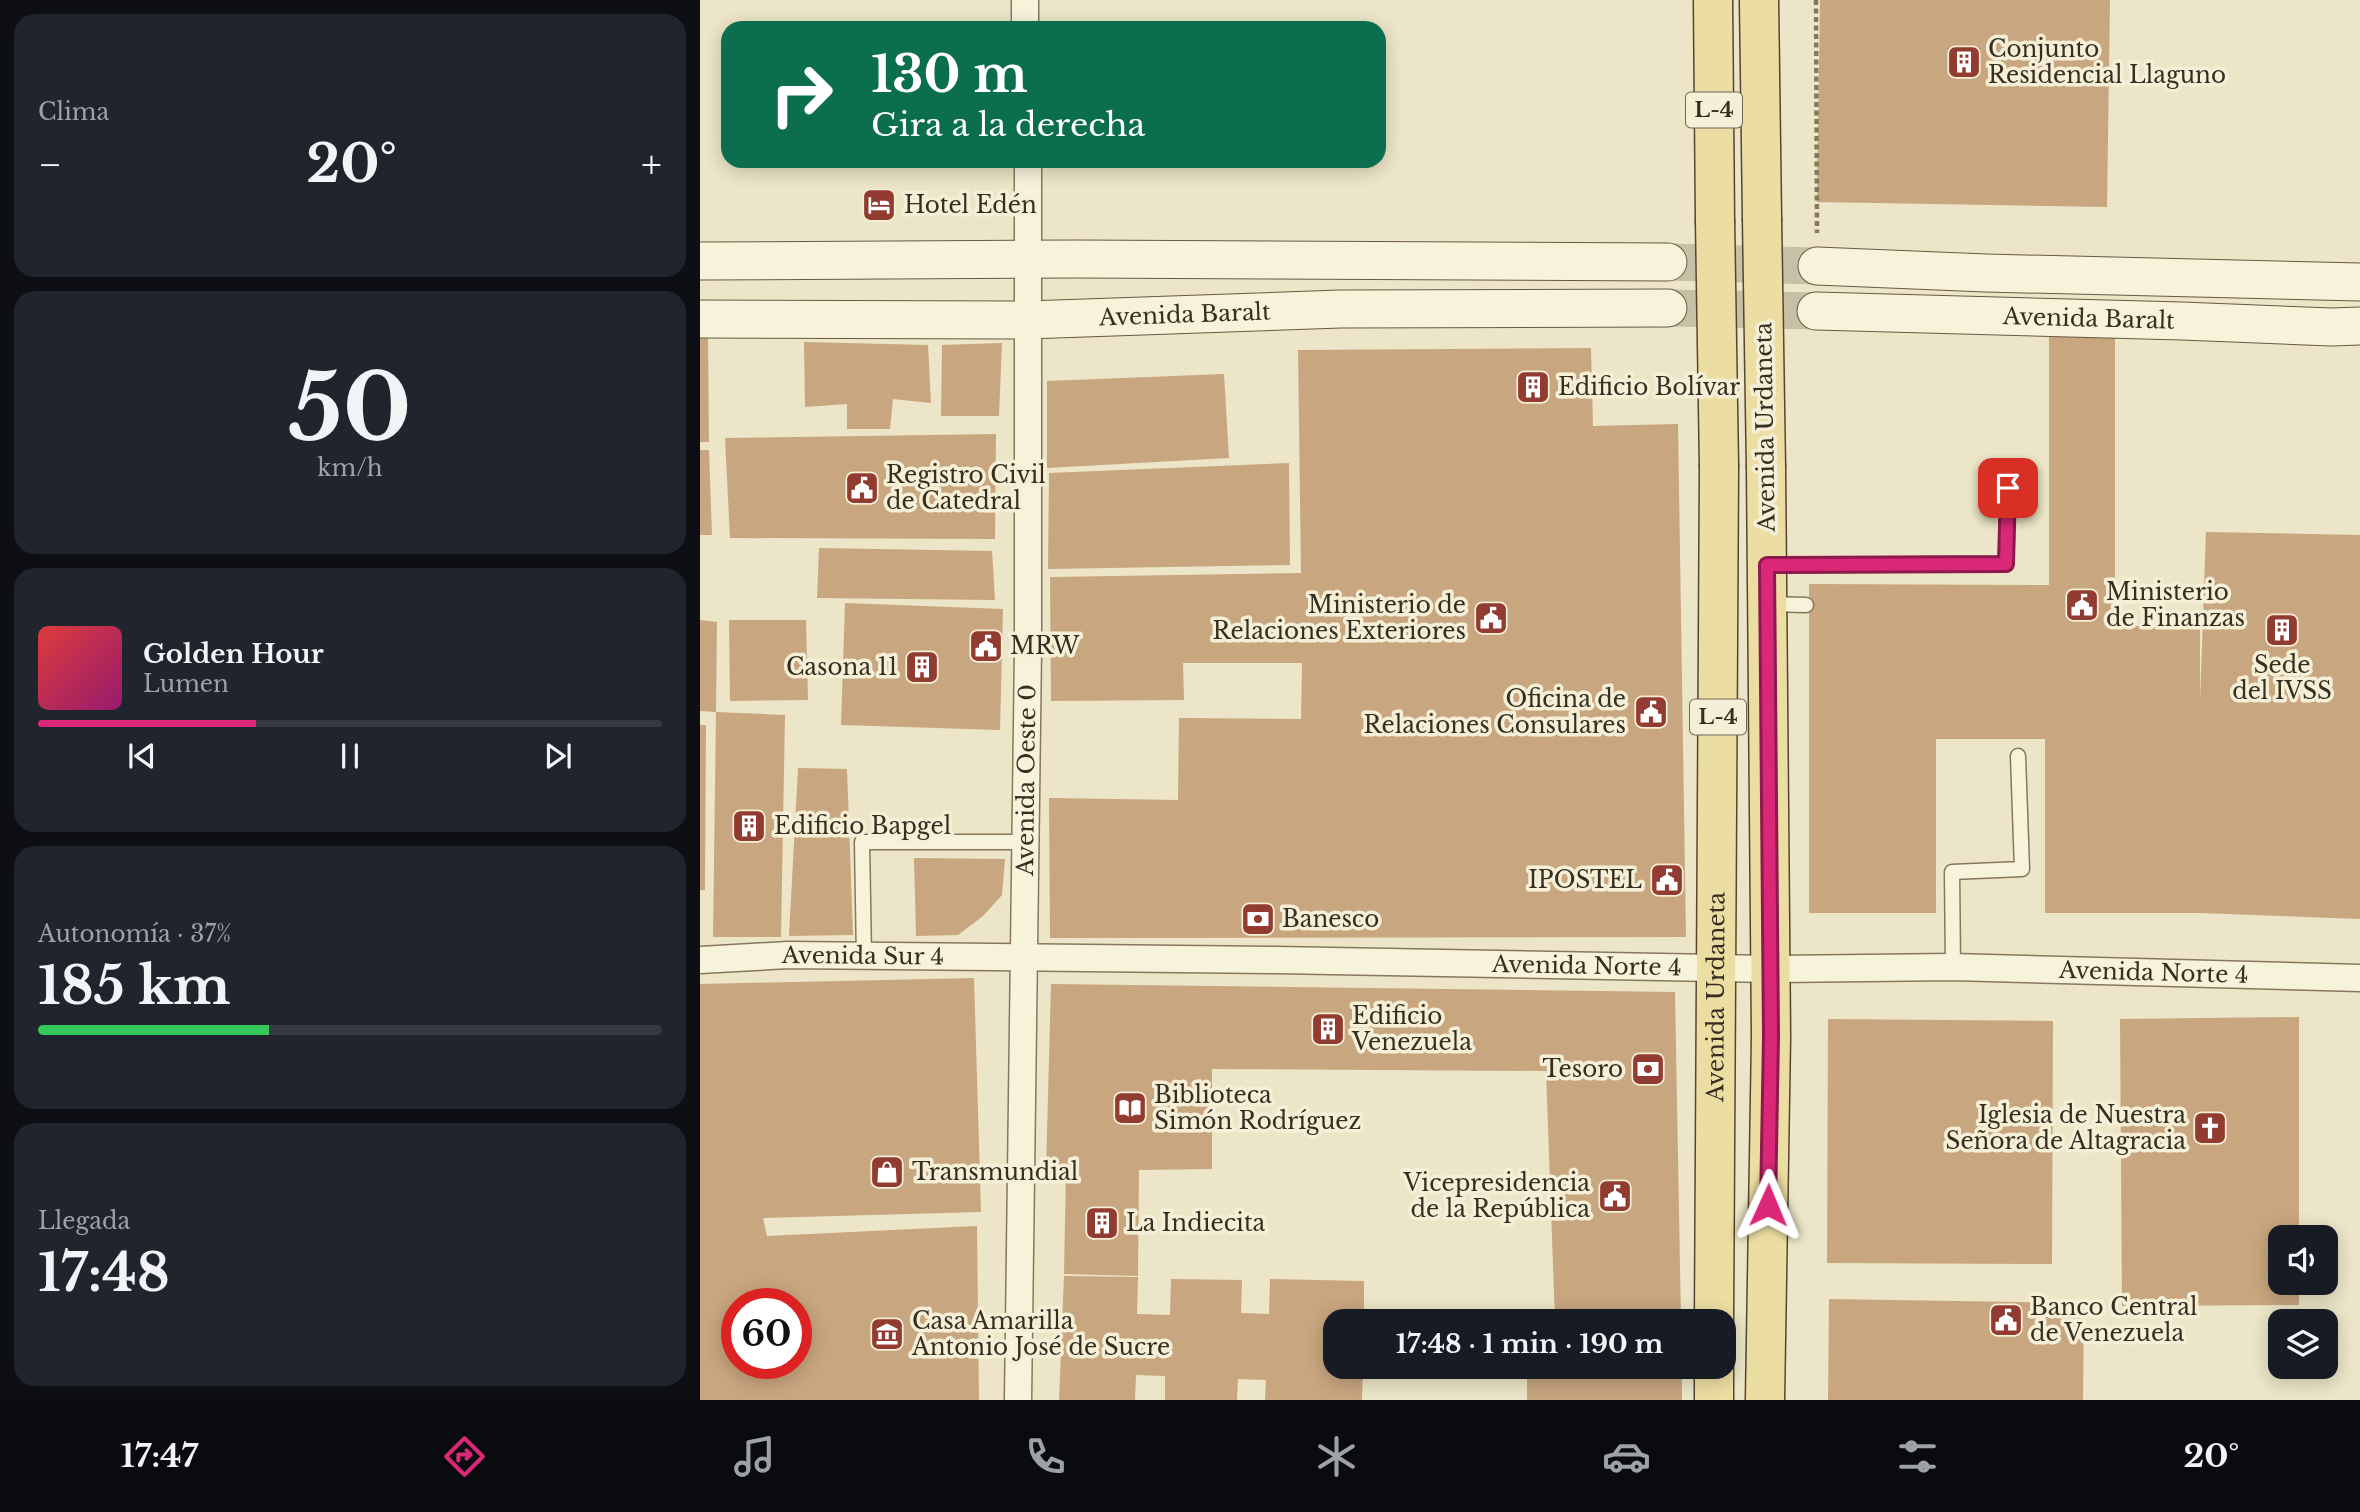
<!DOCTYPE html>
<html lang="es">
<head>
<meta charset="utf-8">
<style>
	body { margin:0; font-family:"Libre Baskerville",serif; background:#20242c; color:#f1f3f6; height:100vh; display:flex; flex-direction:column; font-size:26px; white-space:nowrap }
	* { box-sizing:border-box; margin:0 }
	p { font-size:23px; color:#9ea1a6 }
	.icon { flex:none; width:38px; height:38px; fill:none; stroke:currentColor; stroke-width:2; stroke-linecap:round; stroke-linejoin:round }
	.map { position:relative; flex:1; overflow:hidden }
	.details { display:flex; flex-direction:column; gap:14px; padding:14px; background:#0d0f14; width:700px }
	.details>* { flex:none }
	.hud { position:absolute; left:21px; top:21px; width:665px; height:147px; border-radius:21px; box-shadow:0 4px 18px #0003; background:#0b6e4f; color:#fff; overflow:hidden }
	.buttons { position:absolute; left:1568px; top:1225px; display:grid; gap:14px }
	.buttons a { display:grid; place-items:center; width:70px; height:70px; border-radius:14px; background:#171b24; box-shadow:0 4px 18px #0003; font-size:35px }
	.speed { position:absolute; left:21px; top:1288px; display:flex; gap:14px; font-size:35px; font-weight:700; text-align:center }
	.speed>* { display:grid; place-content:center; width:91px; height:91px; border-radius:50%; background:#171b24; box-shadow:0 4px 18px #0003; line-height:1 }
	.speed .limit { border:10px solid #d22; background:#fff; color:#111 }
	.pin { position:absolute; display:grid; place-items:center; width:60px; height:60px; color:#fff; margin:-30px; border-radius:14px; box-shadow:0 4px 10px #0006 }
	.me { position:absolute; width:77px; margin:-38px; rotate:1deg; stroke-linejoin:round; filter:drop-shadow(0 0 5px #0008) }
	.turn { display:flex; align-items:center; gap:24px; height:147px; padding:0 35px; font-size:32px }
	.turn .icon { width:91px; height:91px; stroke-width:2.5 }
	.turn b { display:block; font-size:49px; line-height:60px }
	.big { font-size:52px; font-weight:700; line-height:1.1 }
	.details .widget { flex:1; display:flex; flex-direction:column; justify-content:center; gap:10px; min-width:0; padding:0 24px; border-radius:21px; background:#20242c }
	.details .dial { align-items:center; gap:0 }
	.dial b { font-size:91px; line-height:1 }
	.song { display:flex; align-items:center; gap:21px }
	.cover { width:84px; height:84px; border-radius:10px; background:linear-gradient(135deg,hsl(0 70% 55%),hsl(320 70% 35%)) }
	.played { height:7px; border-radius:4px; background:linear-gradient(90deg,#db2777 35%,#363941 35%) }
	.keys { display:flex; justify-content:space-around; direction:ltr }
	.heat { display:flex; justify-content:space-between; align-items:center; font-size:38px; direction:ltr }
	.charge { height:10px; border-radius:5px; background:linear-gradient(90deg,#34c759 37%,#363941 0) }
	.trip { position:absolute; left:623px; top:1309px; width:413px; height:70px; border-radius:21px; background:#171b24; box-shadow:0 4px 18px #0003; font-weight:700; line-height:70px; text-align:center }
	.dock { display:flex; height:112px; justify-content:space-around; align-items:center; background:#090b0e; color:#9ea1a6 }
	.dock .icon { width:49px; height:49px }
	.dock .current { color:#db2777 }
	.dock b { font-size:32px; color:#f1f3f6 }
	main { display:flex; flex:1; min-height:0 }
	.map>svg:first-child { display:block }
	.building { fill:#c8a67f; fill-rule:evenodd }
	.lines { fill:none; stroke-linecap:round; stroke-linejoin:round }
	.secondary-tunnel { stroke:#c8c0a6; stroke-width:37; stroke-dasharray:37 18; stroke-linecap:butt }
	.lane-casing { stroke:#87785d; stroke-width:17 }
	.street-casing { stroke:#87785d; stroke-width:29 }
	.secondary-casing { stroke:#695941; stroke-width:39 }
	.primary-casing { stroke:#554631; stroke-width:41 }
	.path { stroke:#87785d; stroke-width:4.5; stroke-dasharray:5 3.5; stroke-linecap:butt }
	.lane { stroke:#f7f2da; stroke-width:14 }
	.street { stroke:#f7f2da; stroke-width:26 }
	.secondary { stroke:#f7f2da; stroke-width:37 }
	.primary { stroke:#ecdea2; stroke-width:38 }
	.primary-bridge-casing { stroke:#554631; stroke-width:41; stroke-linecap:butt }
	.primary-bridge { stroke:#ecdea2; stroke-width:38 }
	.route-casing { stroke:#8e194d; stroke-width:18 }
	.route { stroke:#db2777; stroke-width:12 }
	.labels { text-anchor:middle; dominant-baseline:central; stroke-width:7; stroke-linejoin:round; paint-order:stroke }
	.shield { fill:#f4efd6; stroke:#706857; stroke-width:2 }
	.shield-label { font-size:21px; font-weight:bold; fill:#382e20 }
	.poi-label { font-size:23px; fill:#382e20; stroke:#f4efd6; text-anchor:start }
	.street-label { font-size:23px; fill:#382e20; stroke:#f4efd6 }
</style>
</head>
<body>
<main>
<section class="details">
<div class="widget"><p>Clima</p>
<div class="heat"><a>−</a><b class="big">20°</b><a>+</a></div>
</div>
<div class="widget dial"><b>50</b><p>km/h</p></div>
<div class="widget">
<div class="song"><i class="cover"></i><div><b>Golden Hour</b><p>Lumen</p></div></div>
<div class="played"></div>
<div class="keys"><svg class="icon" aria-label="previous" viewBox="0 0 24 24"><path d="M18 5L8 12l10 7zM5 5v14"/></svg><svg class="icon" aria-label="pause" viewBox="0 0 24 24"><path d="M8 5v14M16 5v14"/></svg><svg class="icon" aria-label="next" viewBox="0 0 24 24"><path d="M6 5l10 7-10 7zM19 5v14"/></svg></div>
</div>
<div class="widget"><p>Autonomía · 37%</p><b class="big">185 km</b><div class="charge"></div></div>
<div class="widget"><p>Llegada</p><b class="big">17:48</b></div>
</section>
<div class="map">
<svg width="1660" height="1400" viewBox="0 0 1660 1400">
	<rect width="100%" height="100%" fill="#ece5c7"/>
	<g class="building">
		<polygon points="1120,0 1410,0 1407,207 1117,202"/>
		<polygon points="1349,329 1415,329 1415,626 1500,626 1500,701 1506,532 1660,535 1660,919 1500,913 1345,913 1345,739 1236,739 1236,913 1109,913 1109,584 1349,585"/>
		<polygon points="0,330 8,330 9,442 0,442"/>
		<polygon points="104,342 228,345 231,403 193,399 190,429 147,429 147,404 105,407"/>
		<polygon points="302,343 299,416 241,416 242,345"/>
		<polygon points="891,348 893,426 978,424 986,937 350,938 349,798 478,800 479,718 601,719 602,663 483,663 484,700 351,701 350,577 601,573 598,350"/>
		<polygon points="524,374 529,458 347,468 347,381"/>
		<polygon points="296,434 295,539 30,538 25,438"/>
		<polygon points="0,450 9,450 12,535 0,535"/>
		<polygon points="589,463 590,565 348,569 349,473"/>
		<polygon points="119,548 292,551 295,600 117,598"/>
		<polygon points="145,603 303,609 300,730 141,725"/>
		<polygon points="0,620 17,622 16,712 0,711"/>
		<polygon points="29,620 106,620 108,700 30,701"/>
		<polygon points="16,712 85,715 81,937 13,937"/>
		<polygon points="0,725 6,725 5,890 0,890"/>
		<polygon points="98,768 147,769 153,935 89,936"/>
		<polygon points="214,858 305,859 302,895 283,916 258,935 216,936"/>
		<path d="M274,978L281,1212L63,1218L67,1236L277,1226L279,1400H0V984ZM37,1304H96V1363H37Z"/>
		<polygon points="351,984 975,992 981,1321 855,1321 846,1071 512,1069 512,1169 439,1170 438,1276 364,1274 366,1171 346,1171"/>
		<polygon points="1599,1017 1599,1237 1580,1237 1580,1283 1599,1283 1599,1305 1422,1306 1420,1019"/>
		<polygon points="1128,1019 1353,1021 1352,1264 1127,1263"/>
		<polygon points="364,1276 438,1277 437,1314 470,1315 471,1279 542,1280 541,1313 569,1314 570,1279 664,1281 664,1321 635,1321 635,1367 663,1367 662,1400 565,1400 566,1380 538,1379 537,1400 465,1400 465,1376 436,1375 435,1400 359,1400"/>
		<polygon points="1129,1299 1384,1303 1383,1400 1128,1400"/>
		<rect x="827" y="1367" width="155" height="33"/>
	</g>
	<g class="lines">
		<g class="secondary-tunnel">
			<polyline points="968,262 1117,266"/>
			<polyline points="968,308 1116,311"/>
		</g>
		<g class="lane-casing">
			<g id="lane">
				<polyline points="1068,565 1306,564 1308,488"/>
				<polyline points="1069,604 1106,605"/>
				<polyline points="164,957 162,842 326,842"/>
				<polyline points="1253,967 1252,872 1322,869 1318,756"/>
			</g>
		</g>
		<g class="street-casing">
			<g id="street">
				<polyline points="325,0 325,28"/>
				<path id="s1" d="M0,960L88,955L576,960L1070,969L1253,967L1660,978"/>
				<path id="s2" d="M318,1400L328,649V161"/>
			</g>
		</g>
		<g class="secondary-casing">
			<g id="secondary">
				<polyline points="0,261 377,259 968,262"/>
				<polyline points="1117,266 1286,273 1660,282"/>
				<path id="s3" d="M1116,311L1482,321L1631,327L1660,326"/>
				<path id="s4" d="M0,319L327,320L640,309L968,308"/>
			</g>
		</g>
		<g class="primary-casing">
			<g id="primary">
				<polyline points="1013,0 1015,220"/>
				<polyline points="1059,0 1062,218"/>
				<path id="s5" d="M1014,1321L1019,467"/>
				<polyline points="1014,1400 1014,1367"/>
				<polyline points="1065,1400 1071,1037 1066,468"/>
			</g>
		</g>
		<polyline class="path" points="1116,0 1117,233"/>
		<use href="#lane" class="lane"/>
		<use href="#street" class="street"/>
		<use href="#secondary" class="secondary"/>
		<use href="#primary" class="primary"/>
		<g class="primary-bridge-casing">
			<g id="primary-bridge">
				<polyline points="1062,218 1066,468"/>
				<polyline points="1015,220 1019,467"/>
			</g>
		</g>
		<use href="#primary-bridge" class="primary-bridge"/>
	</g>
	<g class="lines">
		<g class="route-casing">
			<polyline id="route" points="1068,1205 1071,1037 1067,565 1306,564 1308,488"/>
		</g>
		<use href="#route" class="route"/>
	</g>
	<defs>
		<g id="building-square" transform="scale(1.75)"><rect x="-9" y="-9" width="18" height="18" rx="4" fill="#923b31" stroke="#f4efd6"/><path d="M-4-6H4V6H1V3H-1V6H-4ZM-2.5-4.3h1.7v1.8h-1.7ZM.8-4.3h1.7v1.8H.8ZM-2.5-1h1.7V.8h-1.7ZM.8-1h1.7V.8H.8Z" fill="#fff"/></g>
		<g id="hotel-square" transform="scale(1.75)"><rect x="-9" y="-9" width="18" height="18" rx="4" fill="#923b31" stroke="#f4efd6"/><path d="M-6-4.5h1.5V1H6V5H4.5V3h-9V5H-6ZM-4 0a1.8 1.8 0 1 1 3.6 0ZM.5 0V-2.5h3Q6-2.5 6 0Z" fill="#fff"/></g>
		<g id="civic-square" transform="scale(1.75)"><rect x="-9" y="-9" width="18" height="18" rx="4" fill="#923b31" stroke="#f4efd6"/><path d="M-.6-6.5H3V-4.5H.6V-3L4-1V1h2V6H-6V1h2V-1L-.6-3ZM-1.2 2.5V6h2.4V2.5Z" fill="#fff"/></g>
		<g id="bank-square" transform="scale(1.75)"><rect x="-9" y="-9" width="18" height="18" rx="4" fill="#923b31" stroke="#f4efd6"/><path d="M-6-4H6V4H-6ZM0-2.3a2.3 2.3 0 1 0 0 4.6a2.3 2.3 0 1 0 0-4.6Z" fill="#fff"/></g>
		<g id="library-square" transform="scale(1.75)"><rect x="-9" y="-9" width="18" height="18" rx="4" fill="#923b31" stroke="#f4efd6"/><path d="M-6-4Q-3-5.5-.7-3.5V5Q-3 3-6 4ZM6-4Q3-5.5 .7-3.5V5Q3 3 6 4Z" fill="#fff"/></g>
		<g id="church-square" transform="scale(1.75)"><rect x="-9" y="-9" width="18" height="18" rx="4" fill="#923b31" stroke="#f4efd6"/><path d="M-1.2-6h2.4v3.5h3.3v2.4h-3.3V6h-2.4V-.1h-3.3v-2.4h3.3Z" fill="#fff"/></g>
		<g id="shop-square" transform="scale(1.75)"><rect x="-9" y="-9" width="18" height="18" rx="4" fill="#923b31" stroke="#f4efd6"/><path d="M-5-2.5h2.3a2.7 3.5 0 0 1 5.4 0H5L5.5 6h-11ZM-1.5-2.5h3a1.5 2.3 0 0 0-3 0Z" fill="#fff"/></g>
		<g id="museum-square" transform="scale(1.75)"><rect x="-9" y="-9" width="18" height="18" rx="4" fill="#923b31" stroke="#f4efd6"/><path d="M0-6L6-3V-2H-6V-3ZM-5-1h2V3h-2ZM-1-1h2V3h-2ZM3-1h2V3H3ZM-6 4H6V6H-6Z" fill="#fff"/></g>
	</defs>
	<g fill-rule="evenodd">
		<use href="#building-square" x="1264" y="62"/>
		<use href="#hotel-square" x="179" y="205"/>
		<use href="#building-square" x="833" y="387"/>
		<use href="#civic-square" x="162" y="488"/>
		<use href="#civic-square" x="1382" y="605"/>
		<use href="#civic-square" x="791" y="618"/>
		<use href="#building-square" x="1582" y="630"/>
		<use href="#civic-square" x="286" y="646"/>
		<use href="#building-square" x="222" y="667"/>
		<use href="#civic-square" x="951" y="712"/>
		<use href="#building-square" x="49" y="826"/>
		<use href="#civic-square" x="967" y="880"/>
		<use href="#bank-square" x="558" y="919"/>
		<use href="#building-square" x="628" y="1029"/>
		<use href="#bank-square" x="948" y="1069"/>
		<use href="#library-square" x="430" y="1108"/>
		<use href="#church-square" x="1510" y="1128"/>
		<use href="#shop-square" x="187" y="1172"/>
		<use href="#civic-square" x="915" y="1196"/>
		<use href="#building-square" x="402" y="1223"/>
		<use href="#civic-square" x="1306" y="1320"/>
		<use href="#museum-square" x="187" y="1334"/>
	</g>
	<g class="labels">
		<g class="shield">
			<rect x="986" y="92.5" width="56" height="35" rx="5"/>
			<rect x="990" y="699.5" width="56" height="35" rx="5"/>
		</g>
		<g class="shield-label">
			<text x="1014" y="110">L-4</text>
			<text x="1018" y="717">L-4</text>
		</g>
		<g class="poi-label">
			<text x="1288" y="49">Conjunto<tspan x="1288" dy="26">Residencial Llaguno</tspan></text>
			<text x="204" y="205">Hotel Edén</text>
			<text x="858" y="387">Edificio Bolívar</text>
			<text x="186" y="475">Registro Civil<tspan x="186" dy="26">de Catedral</tspan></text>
			<text x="1406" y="592">Ministerio<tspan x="1406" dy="26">de Finanzas</tspan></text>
			<text x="766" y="605" text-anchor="end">Ministerio de<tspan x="766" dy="26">Relaciones Exteriores</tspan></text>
			<text x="310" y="646">MRW</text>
			<text x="1582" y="665" text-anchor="middle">Sede<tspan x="1582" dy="26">del IVSS</tspan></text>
			<text x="198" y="667" text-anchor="end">Casona 11</text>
			<text x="926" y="699" text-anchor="end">Oficina de<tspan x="926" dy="26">Relaciones Consulares</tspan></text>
			<text x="74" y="826">Edificio Bapgel</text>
			<text x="942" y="880" text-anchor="end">IPOSTEL</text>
			<text x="582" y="919">Banesco</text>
			<text x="652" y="1016">Edificio<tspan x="652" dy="26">Venezuela</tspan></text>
			<text x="923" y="1069" text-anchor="end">Tesoro</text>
			<text x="454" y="1095">Biblioteca<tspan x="454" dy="26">Simón Rodríguez</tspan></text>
			<text x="1486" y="1115" text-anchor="end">Iglesia de Nuestra<tspan x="1486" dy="26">Señora de Altagracia</tspan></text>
			<text x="212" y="1172">Transmundial</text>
			<text x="890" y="1183" text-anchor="end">Vicepresidencia<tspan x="890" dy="26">de la República</tspan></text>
			<text x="426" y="1223">La Indiecita</text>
			<text x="1330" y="1307">Banco Central<tspan x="1330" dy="26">de Venezuela</tspan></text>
			<text x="212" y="1321">Casa Amarilla<tspan x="212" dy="26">Antonio José de Sucre</tspan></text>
		</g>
		<g class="street-label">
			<text stroke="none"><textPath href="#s4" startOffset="485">Avenida Baralt</textPath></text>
			<text stroke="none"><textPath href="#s3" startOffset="273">Avenida Baralt</textPath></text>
			<text transform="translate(1065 427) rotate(-91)">Avenida Urdaneta</text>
			<text stroke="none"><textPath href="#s2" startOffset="620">Avenida Oeste 0</textPath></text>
			<text stroke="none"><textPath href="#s1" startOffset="163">Avenida Sur 4</textPath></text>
			<text stroke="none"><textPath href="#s1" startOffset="887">Avenida Norte 4</textPath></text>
			<text stroke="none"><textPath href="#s1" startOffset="1454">Avenida Norte 4</textPath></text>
			<text stroke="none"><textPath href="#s5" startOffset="324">Avenida Urdaneta</textPath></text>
		</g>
	</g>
</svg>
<div class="buttons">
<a><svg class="icon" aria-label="sound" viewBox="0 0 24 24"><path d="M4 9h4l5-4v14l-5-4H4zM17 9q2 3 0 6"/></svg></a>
<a><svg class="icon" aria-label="layers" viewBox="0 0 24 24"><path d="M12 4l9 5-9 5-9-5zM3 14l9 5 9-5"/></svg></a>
</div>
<div class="speed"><div class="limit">60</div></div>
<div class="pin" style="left:1308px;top:488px;background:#d93025"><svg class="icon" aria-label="arrive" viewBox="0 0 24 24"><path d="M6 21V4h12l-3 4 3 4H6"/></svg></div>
<svg class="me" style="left:1068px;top:1205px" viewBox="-20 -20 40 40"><path d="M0-17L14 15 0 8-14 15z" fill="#db2777" stroke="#fff" stroke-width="4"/></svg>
<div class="trip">17:48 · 1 min · 190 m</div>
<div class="hud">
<div class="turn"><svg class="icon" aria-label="right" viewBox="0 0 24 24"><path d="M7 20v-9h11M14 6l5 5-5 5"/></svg><div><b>130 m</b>Gira a la derecha</div></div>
</div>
</div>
</main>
<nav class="dock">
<b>17:47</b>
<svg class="icon current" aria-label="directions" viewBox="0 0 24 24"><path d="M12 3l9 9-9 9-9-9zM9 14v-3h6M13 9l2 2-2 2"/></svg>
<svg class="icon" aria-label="music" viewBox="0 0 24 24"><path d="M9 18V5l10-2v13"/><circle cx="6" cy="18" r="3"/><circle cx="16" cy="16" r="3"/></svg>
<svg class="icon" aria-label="phone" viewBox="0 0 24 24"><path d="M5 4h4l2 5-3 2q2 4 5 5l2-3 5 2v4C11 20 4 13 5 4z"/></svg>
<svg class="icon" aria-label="climate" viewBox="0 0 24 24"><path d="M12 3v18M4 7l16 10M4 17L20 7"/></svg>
<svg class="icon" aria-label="car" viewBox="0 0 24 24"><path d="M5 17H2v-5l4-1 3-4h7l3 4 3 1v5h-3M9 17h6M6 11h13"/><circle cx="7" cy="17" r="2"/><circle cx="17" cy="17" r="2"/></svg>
<svg class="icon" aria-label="filters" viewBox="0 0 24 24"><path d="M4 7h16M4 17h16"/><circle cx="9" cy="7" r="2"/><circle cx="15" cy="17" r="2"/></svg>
<b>20°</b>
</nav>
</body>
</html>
